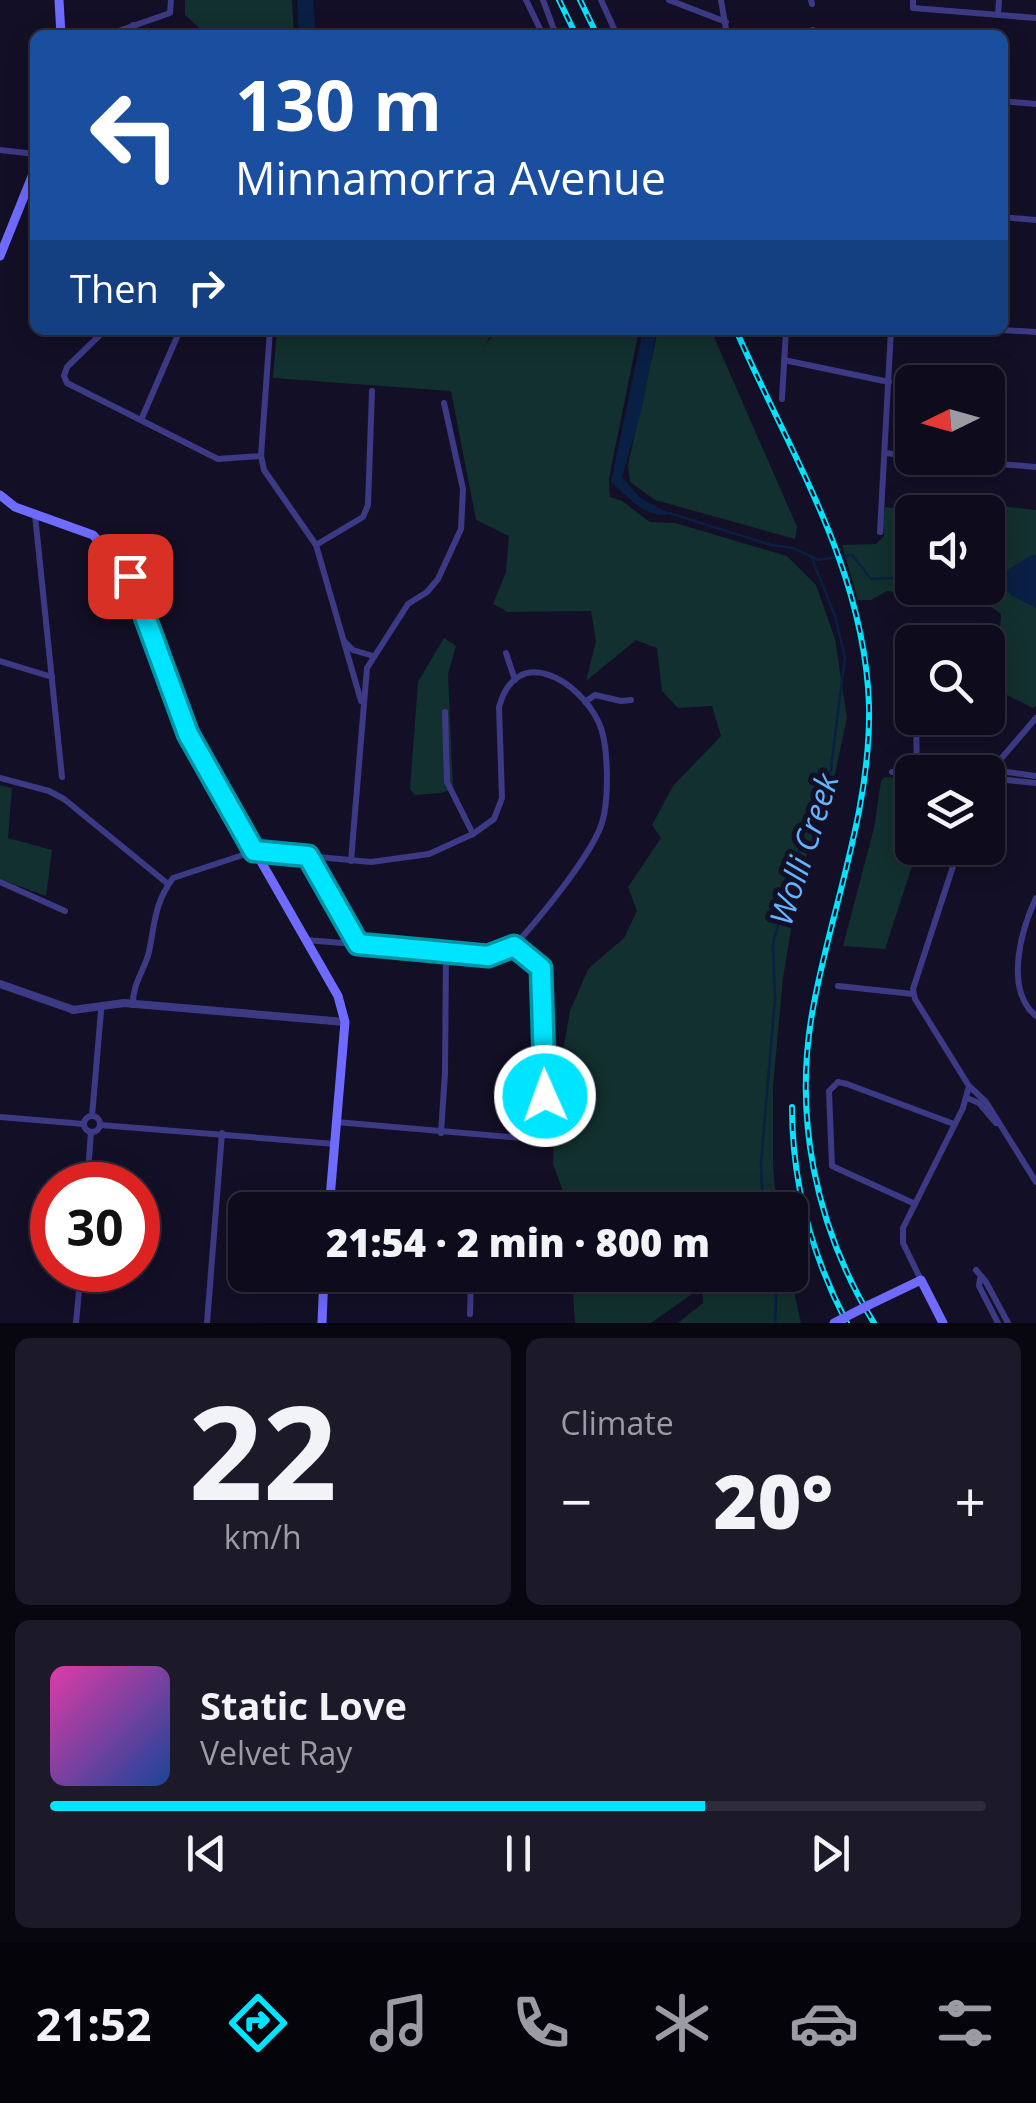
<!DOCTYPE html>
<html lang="en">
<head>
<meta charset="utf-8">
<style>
	body { margin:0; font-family:"Open Sans",sans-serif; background:#1c1929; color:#f1f3f6; height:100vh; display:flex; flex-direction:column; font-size:38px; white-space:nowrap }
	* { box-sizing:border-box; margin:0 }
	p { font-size:32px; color:#9b9ba3 }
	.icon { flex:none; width:55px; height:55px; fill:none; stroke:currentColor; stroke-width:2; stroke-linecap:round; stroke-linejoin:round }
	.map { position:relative; height:1323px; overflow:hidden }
	.panel { display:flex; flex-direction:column; gap:15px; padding:15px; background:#08060f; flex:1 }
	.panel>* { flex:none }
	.hud { position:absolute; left:30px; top:30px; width:978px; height:305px; border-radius:15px; box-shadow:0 5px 25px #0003,0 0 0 2px #2e2b3b; background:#1a4fa0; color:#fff; overflow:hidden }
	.needle { width:65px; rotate:265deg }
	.buttons { position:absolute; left:895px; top:365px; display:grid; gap:20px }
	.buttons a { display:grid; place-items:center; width:110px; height:110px; border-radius:15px; background:#0e0b1c; box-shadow:0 5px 25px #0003,0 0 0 2px #2e2b3b; font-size:50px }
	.speed { position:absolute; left:30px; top:1162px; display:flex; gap:20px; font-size:50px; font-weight:700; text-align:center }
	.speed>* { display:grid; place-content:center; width:130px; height:130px; border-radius:50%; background:#0e0b1c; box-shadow:0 5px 25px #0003,0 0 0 2px #2e2b3b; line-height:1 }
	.speed .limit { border:15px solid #d22; background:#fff; color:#111 }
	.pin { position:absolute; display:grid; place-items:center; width:85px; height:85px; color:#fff; margin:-42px; border-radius:20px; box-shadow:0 5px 15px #0006 }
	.me { position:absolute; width:110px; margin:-55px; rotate:358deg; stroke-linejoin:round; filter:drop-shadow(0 0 8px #0008) }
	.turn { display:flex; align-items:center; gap:35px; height:210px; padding:0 40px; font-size:45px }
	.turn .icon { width:130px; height:130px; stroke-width:2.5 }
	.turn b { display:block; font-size:70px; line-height:85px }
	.then { display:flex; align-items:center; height:95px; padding:0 40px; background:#0003; gap:20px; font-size:38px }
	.big { font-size:75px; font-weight:800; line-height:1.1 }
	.panel .tile { flex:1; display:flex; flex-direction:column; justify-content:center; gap:15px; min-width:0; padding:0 35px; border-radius:15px; background:#1c1929 }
	.panel .dial { align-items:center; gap:0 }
	.dial b { font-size:130px; line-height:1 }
	.song { display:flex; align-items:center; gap:30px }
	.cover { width:120px; height:120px; border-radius:15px; background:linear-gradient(135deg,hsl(320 70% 55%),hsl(220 70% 35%)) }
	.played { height:10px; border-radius:5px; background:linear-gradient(90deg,#00e5ff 70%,#2e2b3b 70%) }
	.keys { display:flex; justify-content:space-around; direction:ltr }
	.heat { display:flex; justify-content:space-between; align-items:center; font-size:55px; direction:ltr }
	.panel .tiles { flex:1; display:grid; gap:15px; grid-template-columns:1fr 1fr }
	.tile:last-child { grid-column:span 2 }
	.trip { position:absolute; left:228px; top:1192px; width:580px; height:100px; border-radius:15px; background:#0e0b1c; box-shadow:0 5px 25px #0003,0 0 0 2px #2e2b3b; font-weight:800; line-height:100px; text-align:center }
	.dock { display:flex; height:160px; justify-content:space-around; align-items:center; background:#06040b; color:#9b9ba3 }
	.dock .icon { width:70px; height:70px }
	.dock .selected { color:#00e5ff }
	.dock b { font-size:45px; color:#f1f3f6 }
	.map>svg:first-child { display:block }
	.green { fill:#12302f; fill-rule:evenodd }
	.water { fill:#0a1f44 }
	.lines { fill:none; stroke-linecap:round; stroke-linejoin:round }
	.stream { stroke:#0a1f44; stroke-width:2.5 }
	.minor { stroke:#3d3a85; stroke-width:6 }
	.tertiary { stroke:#3d3a85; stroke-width:8 }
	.secondary { stroke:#6f6bff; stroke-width:9 }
	.rail-casing { stroke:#00e5ff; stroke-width:6 }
	.rail { stroke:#130f26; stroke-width:2.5; stroke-dasharray:8; stroke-linecap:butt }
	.secondary-bridge { stroke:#6f6bff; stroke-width:9 }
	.route-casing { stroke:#0095a6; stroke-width:25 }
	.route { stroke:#00e5ff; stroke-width:18 }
	.labels { text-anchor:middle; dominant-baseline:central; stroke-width:10; stroke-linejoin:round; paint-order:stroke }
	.water-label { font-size:32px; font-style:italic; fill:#62b6ff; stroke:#130f26 }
</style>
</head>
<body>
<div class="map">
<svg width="1036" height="1323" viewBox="0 0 1036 1323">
	<rect width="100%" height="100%" fill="#130f26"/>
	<g class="green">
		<polygon points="185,0 292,0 294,35 207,35 185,15"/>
		<polygon points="277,330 495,330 484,346 498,330 639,330 609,478 610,497 622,501 650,522 675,523 787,556 816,585 835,639 847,718 830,797 801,869 783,978 773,1086 773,1166 777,1210 553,1210 564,1194 553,1164 555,1097 570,1011 588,969 624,938 637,911 628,887 661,838 652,825 673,786 721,736 712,706 678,708 662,691 657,648 636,640 586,681 596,641 591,611 508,612 493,604 506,572 509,536 476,520 451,391 273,378"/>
		<polygon points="658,330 711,330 797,527 795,539 655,500 630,482 628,465"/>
		<path d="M934,499L1036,510V706L1033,708L989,686L990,676L996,675L1001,614L981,600L887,591L871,600H858L842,545L876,544L884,536L882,527L885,507L933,512ZM912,512H988V588H912Z"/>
		<polygon points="444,638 456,646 448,674 453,788 442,793 415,795 410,789 418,682"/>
		<polygon points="885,777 912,779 912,848 918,848 885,949 843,946 874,828 881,781"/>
		<polygon points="0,785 12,788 8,838 52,850 46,896 0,879"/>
		<polygon points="790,1273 801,1323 678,1323 703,1303 702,1287 651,1323 575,1323 573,1293 554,1275"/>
	</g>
	<g class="water">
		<polygon points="297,0 313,0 316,35 299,35"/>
		<path d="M643,330H657L642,408L622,477L639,497L670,514C647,520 627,496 611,482Z"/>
		<polygon points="1032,555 1036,555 1036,608 1011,595 994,578"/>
	</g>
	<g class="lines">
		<g class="stream">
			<polyline points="669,513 771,545 793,548 818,560 852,555 871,579 912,577"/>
			<polyline points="763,1210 761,1163 775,999 773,944 806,826 830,776 845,657 835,616 811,556"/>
			<polyline points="775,1323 777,1275"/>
		</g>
		<g class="minor">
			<polyline points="526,0 543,35"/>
			<polyline points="543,0 556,35"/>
			<polyline points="601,0 617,35"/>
			<polyline points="669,0 726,22"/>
			<polyline points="721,0 727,35"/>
			<polyline points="811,0 812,4"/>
			<polyline points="913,0 913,8 1036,18"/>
			<polyline points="998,15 999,0"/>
			<polyline points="133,25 137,35"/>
			<polyline points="813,30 813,35"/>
			<polyline points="107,35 170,13 171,0"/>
			<polyline points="1002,101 1036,104"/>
			<polyline points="0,150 35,154"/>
			<polyline points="1002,217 1036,220"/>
			<polyline points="105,330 67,367 64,376 67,383 218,459 261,456"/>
			<polyline points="270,330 261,456 264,470 316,545 361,701"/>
			<polyline points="1002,330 1036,332"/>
			<polyline points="784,360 889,382"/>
			<polyline points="782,399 786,330"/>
			<polyline points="141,420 180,330"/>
			<polyline points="885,453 912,456"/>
			<polyline points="929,458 1036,467"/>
			<polyline points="35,515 62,777"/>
			<polyline points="880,532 891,330"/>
			<polyline points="316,545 363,517 368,505 372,391"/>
			<polyline points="344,641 353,650 373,656"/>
			<polyline points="917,642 917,639 929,636 962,639 962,642"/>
			<polyline points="506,653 515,680"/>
			<polyline points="0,661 52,677"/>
			<polyline points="585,702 595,695 621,701 631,700"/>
			<polyline points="445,712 447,782 473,834"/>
			<polyline points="916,718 917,772"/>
			<polyline points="992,770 1036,776"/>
			<polyline points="892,772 912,774"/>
			<polyline points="988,774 1036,718"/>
			<polyline points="0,778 49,791 64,799 168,884"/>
			<polyline points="988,778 1036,783"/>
			<polyline points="308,857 358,945"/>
			<polyline points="351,861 367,668 408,604 427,592 438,579 461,529 463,489 444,403"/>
			<polyline points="0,882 65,911"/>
			<path d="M1036,898C1021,930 1004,990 1036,1016"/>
			<polyline points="838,986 913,994"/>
			<path d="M133,1005C132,985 144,971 149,952C155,923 154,904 173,878L255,851L371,862L429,854L473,834L494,819L502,798L499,707C517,642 580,681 599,723C609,745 609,800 602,823C591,856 541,916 517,943L503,952L488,955L306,940"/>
			<polyline points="969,1086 986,1102 1036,1182"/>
			<polyline points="967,1098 979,1103 996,1123"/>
			<polyline points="92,1116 101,1011"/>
			<circle cx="92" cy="1124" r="8"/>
			<polyline points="0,1117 84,1124"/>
			<polyline points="336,1122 545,1140 541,967 514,946"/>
			<polyline points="100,1125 335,1144"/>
			<polyline points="441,1133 445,1073 446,953"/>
			<polyline points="87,1185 91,1132"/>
			<polyline points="913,1203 832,1166 829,1091 838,1082 847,1084 954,1124"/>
			<polyline points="976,1270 986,1282 1008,1323"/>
			<polyline points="443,1275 471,1280 470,1314"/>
			<polyline points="980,1279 979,1286 998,1323"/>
			<polyline points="921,1280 903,1243 903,1228 963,1108 969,1086 915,999 913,989 959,848"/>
			<polyline points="76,1323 81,1270"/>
			<polyline points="207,1323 222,1133"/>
		</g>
		<g class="tertiary">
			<polyline points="0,984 74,1010"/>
			<polyline points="73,1010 124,1003 345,1022"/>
		</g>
		<g class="secondary">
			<polyline points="59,0 61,35"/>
			<polyline points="0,256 35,169"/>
			<polyline points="0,495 15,507 93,535 130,576 141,598 188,734 338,996 345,1022 329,1210"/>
			<polyline points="869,1305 921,1280 943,1323"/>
			<polyline points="322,1323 324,1275"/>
		</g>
		<g class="rail-casing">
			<g id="rail">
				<polyline points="559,0 576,35"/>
				<polyline points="580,0 597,35"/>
				<path d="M736,330C789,452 865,568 869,706C871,809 833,903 814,1003C792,1114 815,1227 874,1323"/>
				<path d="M792,1107C792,1183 812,1256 847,1323"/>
			</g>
		</g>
		<use href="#rail" class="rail"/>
		<polyline class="secondary-bridge" points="834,1323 869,1305"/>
	</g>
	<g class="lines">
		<g class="route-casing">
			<polyline id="route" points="130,576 188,734 254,851 308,856 358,944 488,956 514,946 541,968 545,1096"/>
		</g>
		<use href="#route" class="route"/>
	</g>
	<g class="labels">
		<g class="water-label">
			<text transform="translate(803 849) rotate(-72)">Wolli Creek</text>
		</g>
	</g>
</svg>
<div class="buttons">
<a><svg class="needle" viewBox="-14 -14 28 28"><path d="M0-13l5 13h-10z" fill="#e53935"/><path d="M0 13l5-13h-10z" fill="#9b9ba3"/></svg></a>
<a><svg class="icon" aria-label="sound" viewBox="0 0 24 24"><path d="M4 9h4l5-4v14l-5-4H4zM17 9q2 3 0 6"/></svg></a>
<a><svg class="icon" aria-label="search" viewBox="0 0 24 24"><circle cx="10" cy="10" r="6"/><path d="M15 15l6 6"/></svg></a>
<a><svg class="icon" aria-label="layers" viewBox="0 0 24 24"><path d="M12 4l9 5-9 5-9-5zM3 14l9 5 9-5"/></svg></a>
</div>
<div class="speed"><div class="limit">30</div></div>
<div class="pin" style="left:130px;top:576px;background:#d93025"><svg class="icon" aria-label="arrive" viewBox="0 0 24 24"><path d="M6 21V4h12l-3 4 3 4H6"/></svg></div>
<svg class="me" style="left:545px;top:1096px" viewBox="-20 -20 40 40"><circle r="17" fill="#00e5ff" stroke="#fff" stroke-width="3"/><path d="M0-11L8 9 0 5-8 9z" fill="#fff"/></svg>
<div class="trip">21:54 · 2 min · 800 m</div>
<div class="hud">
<div class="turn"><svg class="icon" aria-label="left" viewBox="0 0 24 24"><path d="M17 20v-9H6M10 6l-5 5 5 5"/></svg><div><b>130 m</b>Minnamorra Avenue</div></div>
<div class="then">Then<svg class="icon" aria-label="right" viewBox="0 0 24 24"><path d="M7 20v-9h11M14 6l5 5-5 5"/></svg></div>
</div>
</div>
<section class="panel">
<div class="tiles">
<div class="tile dial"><b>22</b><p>km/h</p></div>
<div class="tile"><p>Climate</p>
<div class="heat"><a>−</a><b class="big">20°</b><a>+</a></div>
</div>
<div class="tile">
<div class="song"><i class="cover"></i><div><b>Static Love</b><p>Velvet Ray</p></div></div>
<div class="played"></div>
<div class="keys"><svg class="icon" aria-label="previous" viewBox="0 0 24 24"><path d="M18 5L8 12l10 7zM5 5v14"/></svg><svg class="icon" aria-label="pause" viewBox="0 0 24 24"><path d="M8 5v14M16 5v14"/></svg><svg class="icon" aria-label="next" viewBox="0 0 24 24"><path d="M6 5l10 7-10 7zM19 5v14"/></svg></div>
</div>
</div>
</section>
<nav class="dock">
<b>21:52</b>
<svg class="icon selected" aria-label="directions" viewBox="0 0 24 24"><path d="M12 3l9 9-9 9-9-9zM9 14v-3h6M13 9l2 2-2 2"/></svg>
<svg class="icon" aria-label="music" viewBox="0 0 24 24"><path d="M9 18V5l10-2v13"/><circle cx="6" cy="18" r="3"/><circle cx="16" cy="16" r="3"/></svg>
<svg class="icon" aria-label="phone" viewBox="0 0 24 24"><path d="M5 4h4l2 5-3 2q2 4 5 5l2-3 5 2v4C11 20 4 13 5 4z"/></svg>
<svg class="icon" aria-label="climate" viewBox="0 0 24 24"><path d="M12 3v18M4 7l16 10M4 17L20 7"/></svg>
<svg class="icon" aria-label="car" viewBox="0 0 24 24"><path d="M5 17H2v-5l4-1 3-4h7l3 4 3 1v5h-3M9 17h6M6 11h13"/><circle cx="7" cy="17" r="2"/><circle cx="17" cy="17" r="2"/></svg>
<svg class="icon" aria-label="filters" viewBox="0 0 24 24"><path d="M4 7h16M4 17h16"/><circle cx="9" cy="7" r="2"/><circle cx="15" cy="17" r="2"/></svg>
</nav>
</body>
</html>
